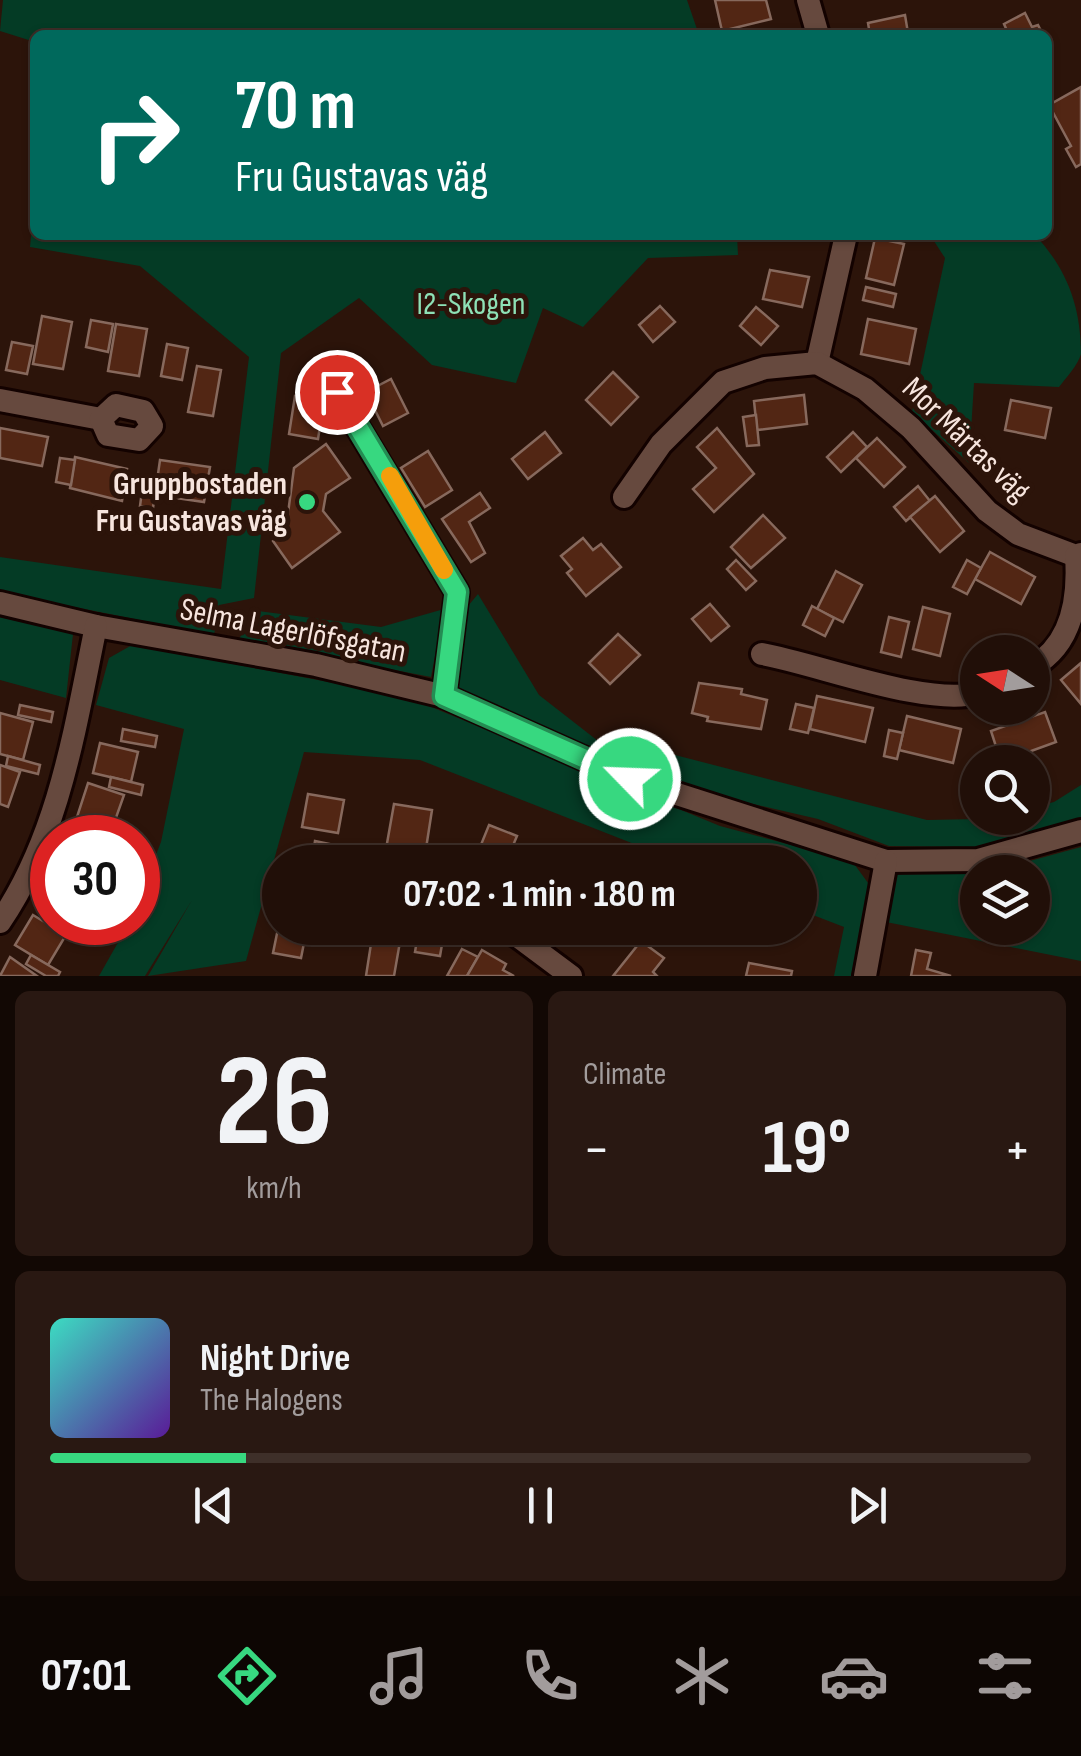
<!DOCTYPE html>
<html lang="en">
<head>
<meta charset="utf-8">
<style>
	body { margin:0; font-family:"Sofia Sans Condensed",sans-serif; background:#291812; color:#f1f3f6; height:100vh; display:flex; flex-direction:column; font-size:38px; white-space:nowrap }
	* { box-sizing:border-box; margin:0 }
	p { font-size:32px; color:#a29c9c }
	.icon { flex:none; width:55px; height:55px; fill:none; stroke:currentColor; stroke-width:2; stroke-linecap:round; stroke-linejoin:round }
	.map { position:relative; height:976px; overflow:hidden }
	.side { display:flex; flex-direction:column; gap:15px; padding:15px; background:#120804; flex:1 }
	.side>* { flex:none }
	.top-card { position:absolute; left:30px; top:30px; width:1022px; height:210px; border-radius:15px; box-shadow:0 2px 8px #0004,0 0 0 2px #3e2f29; background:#00695c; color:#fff; overflow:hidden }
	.needle { width:65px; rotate:282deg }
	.tools { position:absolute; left:960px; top:635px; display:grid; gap:20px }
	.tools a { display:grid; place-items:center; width:90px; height:90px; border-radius:50%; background:#210f08; box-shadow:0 2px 8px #0004,0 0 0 2px #3e2f29; font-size:50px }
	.speed { position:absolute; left:30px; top:815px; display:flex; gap:20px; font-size:50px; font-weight:700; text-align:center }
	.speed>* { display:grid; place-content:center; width:130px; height:130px; border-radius:50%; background:#210f08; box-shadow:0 2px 8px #0004,0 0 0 2px #3e2f29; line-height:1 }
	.speed .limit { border:15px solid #d22; background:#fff; color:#111 }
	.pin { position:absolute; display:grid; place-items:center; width:85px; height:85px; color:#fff; margin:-42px; border:5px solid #fff; border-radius:50%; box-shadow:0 2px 10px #0007 }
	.me { position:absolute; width:110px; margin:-55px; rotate:294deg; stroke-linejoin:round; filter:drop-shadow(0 0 8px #0008) }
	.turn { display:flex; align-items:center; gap:35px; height:210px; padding:0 40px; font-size:45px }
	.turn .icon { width:130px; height:130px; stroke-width:2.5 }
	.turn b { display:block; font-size:70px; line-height:85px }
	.big { font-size:75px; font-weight:700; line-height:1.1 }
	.side .card { flex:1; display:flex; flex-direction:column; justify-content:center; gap:15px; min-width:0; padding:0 35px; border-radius:15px; background:#291812 }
	.side .dial { align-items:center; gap:0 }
	.dial b { font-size:130px; line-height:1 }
	.song { display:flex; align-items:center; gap:30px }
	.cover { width:120px; height:120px; border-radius:15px; background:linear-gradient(135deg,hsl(170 70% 55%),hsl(270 70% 35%)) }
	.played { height:10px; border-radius:5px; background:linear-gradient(90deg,#37d880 20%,#3e2f29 20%) }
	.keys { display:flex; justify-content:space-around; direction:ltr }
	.heat { display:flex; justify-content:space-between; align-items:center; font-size:55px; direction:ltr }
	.side .tiles { flex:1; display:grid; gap:15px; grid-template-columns:1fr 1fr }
	.card:last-child { grid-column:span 2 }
	.trip { position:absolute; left:262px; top:845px; width:555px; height:100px; border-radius:50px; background:#210f08; box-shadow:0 2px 8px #0004,0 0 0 2px #3e2f29; font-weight:700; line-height:100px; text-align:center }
	.menu { display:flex; height:160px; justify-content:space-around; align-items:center; background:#0d0603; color:#a29c9c }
	.menu .icon { width:70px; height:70px }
	.menu .active { color:#37d880 }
	.menu b { font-size:45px; color:#f1f3f6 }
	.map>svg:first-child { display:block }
	.green { fill:#043b25 }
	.building { fill:#522614; stroke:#87695d; stroke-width:2.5 }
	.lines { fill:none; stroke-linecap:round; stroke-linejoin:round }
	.street-casing { stroke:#130200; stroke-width:28 }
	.street { stroke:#66493e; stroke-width:22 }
	.route-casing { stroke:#248c53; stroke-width:25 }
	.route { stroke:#37d880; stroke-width:18 }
	.slow { stroke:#f59e0b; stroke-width:18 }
	.poi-dot { fill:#37d880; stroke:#2c140a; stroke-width:4 }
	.labels { text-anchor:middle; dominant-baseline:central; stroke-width:10; stroke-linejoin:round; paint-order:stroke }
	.park-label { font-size:32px; fill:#8ee1b6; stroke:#2c140a }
	.street-label { font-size:32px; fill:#f7e5de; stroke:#2c140a }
	.poi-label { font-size:32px; font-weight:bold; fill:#f7e5de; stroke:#2c140a; text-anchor:end }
</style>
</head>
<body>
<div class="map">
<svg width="1081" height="976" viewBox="0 0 1081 976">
	<rect width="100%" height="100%" fill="#2c140a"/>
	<g class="green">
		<polygon points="3,0 687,0 699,35 35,35 35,42 0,31"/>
		<polygon points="35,195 35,235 737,235 738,255 648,258 583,327 543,308 516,383 432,365 359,298 281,353 254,598 219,605 214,635 0,592 0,557 221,589 249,357 140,266 30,247"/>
		<path d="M930,235H1035C1066,268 1081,305 1081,354C1078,365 1066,378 1059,387L974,383L969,463L912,412L945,258Z"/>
		<polygon points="478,594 539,695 616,755 675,755 927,820 1032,818 1033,807 1054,802 1081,785 1081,817 1024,837 975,847 889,846 818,819 666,784 605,763 456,686 468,606"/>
		<polygon points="444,609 431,677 238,640 258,611 381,627"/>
		<polygon points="0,617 73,634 66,698 0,680"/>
		<polygon points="132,645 350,686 429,706 720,826 852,861 871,887 851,976 834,976 844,927 800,910 800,862 680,862 420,760 304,752 246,961 148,976 192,900 145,976 99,976 129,923 138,922 138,900 161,842 184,729 96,705 109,658"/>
		<polygon points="1081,847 1081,961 886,922 895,871 977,874 978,928 1032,928 1032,872 990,872"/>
	</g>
	<g class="building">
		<polygon points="715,0 766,0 771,19 722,31"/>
		<polygon points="1025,13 1032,27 1038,25 1043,35 1009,35 1004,24"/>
		<polygon points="905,15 908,33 870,35 868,23"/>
		<polygon points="1081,87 1081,164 1076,167 1066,149 1071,146 1049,105"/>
		<polygon points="875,238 904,244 894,285 866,278"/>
		<polygon points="770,270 809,277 802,307 763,299"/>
		<polygon points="866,287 896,294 893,307 863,300"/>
		<polygon points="660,306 675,322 653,342 639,325"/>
		<polygon points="756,307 778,326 761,345 740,326"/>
		<polygon points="42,316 72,322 63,369 33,364"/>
		<polygon points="868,319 916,329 909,364 861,354"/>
		<polygon points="91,320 113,324 108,352 86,347"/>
		<polygon points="116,324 147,329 139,376 108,371"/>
		<polygon points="12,342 33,346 27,374 6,370"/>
		<polygon points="167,344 188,348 182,380 161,376"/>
		<polygon points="197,366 221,370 213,416 188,412"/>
		<polygon points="613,372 638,397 611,425 586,400"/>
		<polygon points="391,379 408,413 383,426 366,392"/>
		<polygon points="804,395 807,424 757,430 754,401"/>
		<polygon points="295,396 324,401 318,439 289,434"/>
		<polygon points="1011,400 1051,408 1045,438 1005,430"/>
		<polygon points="756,415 759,445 747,446 743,417"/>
		<polygon points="0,428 48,437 42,466 0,458"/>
		<polygon points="717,428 754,474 714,512 693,489 716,468 697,447"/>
		<polygon points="545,432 561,453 528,479 512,459"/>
		<polygon points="853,432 867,447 841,472 827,457"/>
		<polygon points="877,438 905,467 884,487 856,458"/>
		<polygon points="326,444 350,478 326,494 323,511 340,532 292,568 273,541 287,521 294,468"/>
		<polygon points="428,451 452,490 425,507 401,468"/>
		<polygon points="75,457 127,469 122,501 70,488"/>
		<polygon points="60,458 75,460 71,485 56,482"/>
		<polygon points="160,460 210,467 204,502 155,495"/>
		<polygon points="144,476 157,478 153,508 140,506"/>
		<polygon points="918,486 930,501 906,521 894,507"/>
		<polygon points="480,493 490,508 469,522 485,553 471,562 442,519"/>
		<polygon points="935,496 964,531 940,552 910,517"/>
		<polygon points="763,515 785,538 751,568 731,547"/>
		<polygon points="583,538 593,550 601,544 621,567 586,596 567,573 572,569 561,556"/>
		<polygon points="990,552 1035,577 1021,604 975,579"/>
		<polygon points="736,560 756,581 746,590 727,569"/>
		<polygon points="967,560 981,568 967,594 953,587"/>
		<polygon points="836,571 862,585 843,622 817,609"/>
		<polygon points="710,604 729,626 711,641 692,619"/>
		<polygon points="812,606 834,618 825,636 803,625"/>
		<polygon points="923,607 950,614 940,656 913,649"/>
		<polygon points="889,617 909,622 901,657 881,652"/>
		<polygon points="618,634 640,655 610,684 589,663"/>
		<polygon points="1081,663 1081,704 1061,680"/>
		<polygon points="699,683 742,689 741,694 767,700 761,729 707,721 708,717 692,713"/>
		<polygon points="817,696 873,708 865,742 810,729"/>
		<polygon points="796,704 814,708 808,733 790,729"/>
		<polygon points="20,705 53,712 51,722 18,715"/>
		<polygon points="1045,712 1056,742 1031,751 1037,768 1032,770 1032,762 1001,762 991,731"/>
		<polygon points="0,713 33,722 23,760 0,754"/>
		<polygon points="907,716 961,729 953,763 899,750"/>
		<polygon points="123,729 157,736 155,747 121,741"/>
		<polygon points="889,730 903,733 897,759 884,756"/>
		<polygon points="100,743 138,752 131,782 93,773"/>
		<polygon points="8,756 40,765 38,774 6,766"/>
		<polygon points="0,765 20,772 8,807 0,804"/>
		<polygon points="111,777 143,785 141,795 109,787"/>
		<polygon points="88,783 124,795 112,829 77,817"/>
		<polygon points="308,794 344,800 338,833 302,827"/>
		<polygon points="394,804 432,810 425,855 386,849"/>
		<polygon points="89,821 125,833 124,838 85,831"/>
		<polygon points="489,825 517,836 506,862 474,862"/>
		<polygon points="315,841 339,846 337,862 312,860"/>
		<polygon points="33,915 66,935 48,965 15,945"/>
		<polygon points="280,919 280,928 307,928 301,958 273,953"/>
		<polygon points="419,928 444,933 440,956 415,952"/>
		<polygon points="373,931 401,936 394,976 366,976"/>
		<polygon points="641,941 664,958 653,972 657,976 613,976"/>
		<polygon points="462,949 478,957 467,976 447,976"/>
		<polygon points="482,950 506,964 503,970 514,976 467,976"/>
		<polygon points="916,950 931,953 927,969 951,976 911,976"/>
		<polygon points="31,955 60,972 58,976 46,976 26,964"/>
		<polygon points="10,957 37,976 0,976"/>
		<polygon points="749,963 792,971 791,976 746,976"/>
	</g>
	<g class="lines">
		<g class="street-casing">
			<g id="street">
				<polyline points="808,0 818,35"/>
				<polyline points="817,363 846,235"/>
				<polyline points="337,393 457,592 444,696"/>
				<polyline points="0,400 101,419"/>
				<polygon points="116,405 143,411 152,426 139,440 108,435 101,419"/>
				<polyline points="624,497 661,444 723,382 765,368 817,363 865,389 911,428 987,511 1018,534 1076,556 1081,554"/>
				<polyline points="0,603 96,626 316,665 444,696 630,779 886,861 978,860 1081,831"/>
				<path d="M762,654C818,664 927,707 978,693"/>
				<path d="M1032,667C1073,644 1079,598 1076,556"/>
				<path d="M0,922C60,834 75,727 96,626"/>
				<polyline points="497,928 516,935 571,976"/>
				<polyline points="865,976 886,861"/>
			</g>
		</g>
		<use href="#street" class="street"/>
	</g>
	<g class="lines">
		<g class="route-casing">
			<polyline id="route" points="337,392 457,592 444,696 630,779"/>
		</g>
		<use href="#route" class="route"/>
		<polyline class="slow" points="390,476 444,570"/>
	</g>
	<circle class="poi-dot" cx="307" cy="502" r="10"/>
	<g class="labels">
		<g class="park-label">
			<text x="471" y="304">I2-Skogen</text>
		</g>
		<g class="street-label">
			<text transform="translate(966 440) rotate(44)">Mor Märtas väg</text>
			<text transform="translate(293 631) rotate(11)">Selma Lagerlöfsgatan</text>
		</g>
		<g class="poi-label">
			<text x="287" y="484">Gruppbostaden<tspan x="287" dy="37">Fru Gustavas väg</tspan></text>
		</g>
	</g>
</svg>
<div class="tools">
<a><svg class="needle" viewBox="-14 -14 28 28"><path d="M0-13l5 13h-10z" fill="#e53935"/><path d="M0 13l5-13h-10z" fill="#a29c9c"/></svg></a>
<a><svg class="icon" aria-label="search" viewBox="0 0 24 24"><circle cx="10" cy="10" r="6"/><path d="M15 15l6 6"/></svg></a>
<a><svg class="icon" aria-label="layers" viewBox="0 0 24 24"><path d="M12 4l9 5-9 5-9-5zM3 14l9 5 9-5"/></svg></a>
</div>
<div class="speed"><div class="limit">30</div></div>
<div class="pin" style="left:337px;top:392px;background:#d93025"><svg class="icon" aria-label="arrive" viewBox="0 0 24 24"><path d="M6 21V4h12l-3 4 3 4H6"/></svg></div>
<svg class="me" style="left:630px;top:779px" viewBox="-20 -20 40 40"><circle r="17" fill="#37d880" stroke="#fff" stroke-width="3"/><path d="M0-11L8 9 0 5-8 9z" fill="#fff"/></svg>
<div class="trip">07:02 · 1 min · 180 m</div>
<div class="top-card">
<div class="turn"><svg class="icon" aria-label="right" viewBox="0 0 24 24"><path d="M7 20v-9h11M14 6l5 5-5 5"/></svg><div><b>70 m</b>Fru Gustavas väg</div></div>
</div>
</div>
<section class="side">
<div class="tiles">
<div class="card dial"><b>26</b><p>km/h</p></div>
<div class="card"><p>Climate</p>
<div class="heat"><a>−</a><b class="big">19°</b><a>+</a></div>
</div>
<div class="card">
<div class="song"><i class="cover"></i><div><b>Night Drive</b><p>The Halogens</p></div></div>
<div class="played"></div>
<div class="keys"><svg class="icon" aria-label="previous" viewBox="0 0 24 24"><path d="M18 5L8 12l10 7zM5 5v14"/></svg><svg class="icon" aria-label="pause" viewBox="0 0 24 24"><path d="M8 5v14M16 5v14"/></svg><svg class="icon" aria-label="next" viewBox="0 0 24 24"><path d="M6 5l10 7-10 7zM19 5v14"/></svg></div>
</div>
</div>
</section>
<nav class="menu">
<b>07:01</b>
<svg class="icon active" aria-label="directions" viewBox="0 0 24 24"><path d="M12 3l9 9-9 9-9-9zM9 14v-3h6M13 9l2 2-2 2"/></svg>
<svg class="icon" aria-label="music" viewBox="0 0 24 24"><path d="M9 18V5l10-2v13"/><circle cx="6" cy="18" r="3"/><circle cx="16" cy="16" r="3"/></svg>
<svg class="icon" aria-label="phone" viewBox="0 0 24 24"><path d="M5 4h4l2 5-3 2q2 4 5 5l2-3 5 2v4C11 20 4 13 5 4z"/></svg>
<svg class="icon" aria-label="climate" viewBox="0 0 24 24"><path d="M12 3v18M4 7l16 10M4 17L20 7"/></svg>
<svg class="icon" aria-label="car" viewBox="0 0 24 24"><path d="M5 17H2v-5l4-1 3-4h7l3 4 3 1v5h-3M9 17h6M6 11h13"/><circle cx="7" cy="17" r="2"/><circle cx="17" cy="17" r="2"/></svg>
<svg class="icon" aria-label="filters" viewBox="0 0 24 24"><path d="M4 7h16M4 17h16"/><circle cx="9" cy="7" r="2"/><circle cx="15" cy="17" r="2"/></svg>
</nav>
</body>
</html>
